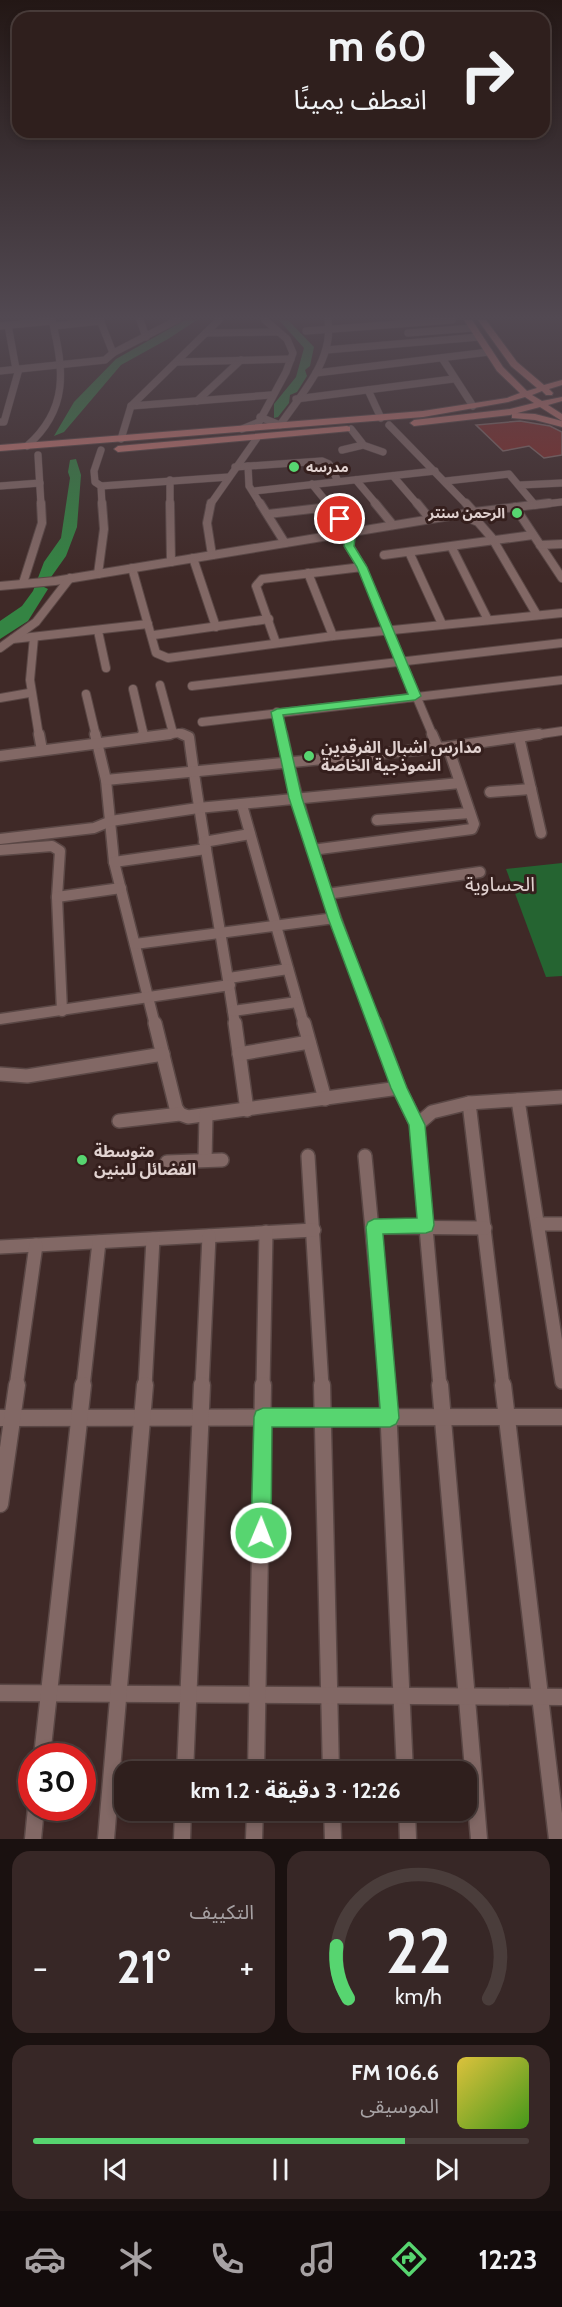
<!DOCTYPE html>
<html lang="ar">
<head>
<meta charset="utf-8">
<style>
	body { margin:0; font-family:Cabin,"Noto Sans Arabic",sans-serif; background:#372726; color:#f1f3f6; direction:rtl; height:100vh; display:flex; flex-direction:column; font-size:22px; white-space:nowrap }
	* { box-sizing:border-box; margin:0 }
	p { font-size:20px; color:#a7a2a4 }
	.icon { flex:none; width:33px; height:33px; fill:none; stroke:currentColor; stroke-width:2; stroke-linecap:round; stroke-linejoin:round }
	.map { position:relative; height:1839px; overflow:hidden; direction:ltr }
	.side { display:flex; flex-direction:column; gap:12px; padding:12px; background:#1a1110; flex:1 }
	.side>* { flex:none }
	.top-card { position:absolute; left:12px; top:12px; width:538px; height:126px; border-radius:18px; box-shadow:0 3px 9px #0003,0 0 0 2px #4a3d3b; direction:rtl; background:#2f1f1d; color:#f1f3f6; overflow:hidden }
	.speed { position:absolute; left:18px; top:1743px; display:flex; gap:12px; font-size:30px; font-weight:700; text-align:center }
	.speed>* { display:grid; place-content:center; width:78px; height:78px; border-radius:50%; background:#2f1f1d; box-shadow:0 3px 9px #0003,0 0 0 2px #4a3d3b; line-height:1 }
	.speed .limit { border:9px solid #d22; background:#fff; color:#111 }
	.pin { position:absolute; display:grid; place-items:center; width:51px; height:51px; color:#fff; margin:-26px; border:3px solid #fff; border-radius:50%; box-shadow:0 2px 6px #0007 }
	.me { position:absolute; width:66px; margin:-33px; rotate:1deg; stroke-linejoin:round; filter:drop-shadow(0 0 4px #0008) }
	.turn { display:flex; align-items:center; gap:21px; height:126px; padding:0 24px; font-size:27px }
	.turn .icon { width:78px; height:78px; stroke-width:2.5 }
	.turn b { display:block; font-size:42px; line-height:51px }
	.big { font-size:45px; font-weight:700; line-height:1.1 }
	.side .card { flex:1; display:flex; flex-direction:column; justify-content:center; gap:9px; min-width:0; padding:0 21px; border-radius:18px; background:#372726 }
	.side .dial { align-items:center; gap:0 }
	.dial svg { height:156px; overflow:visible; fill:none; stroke:#4a3d3b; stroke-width:7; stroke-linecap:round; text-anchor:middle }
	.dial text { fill:#f1f3f6; stroke:none }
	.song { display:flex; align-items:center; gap:18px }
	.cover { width:72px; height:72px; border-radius:9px; background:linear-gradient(135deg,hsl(50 70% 55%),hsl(100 70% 35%)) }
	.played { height:6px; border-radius:3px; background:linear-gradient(90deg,#57d570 75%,#4a3d3b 75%) }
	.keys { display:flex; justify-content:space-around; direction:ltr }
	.heat { display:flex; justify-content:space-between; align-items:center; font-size:33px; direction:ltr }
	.side .tiles { flex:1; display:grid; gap:12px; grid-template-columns:1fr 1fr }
	.card:last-child { grid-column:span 2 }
	.trip { position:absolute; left:114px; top:1761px; width:363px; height:60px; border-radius:18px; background:#2f1f1d; box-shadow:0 3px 9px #0003,0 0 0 2px #4a3d3b; font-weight:700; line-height:60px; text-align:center; direction:rtl }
	.menu { display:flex; height:96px; justify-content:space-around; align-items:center; background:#130c0c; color:#a7a2a4 }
	.menu .icon { width:42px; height:42px }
	.menu .current { color:#57d570 }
	.menu b { font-size:27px; color:#f1f3f6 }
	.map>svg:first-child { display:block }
	.green { fill:#256431 }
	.water { fill:#348443 }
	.building { fill:#852a26; stroke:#856b68; stroke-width:1.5 }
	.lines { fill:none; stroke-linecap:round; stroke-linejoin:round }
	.minor-far4-casing { stroke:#5a4745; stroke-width:8 }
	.minor-far3-casing { stroke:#5a4745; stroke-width:10 }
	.minor-far2-casing { stroke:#5a4745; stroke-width:13 }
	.minor-far1-casing { stroke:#5a4745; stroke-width:16 }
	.minor-casing { stroke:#5a4745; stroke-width:19 }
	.major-casing { stroke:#5a4745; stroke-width:2 }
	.minor-far4 { stroke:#826865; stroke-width:7 }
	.minor-far3 { stroke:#826865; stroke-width:8 }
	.minor-far2 { stroke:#826865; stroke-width:10 }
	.minor-far1 { stroke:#826865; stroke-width:13 }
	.minor { stroke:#826865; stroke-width:16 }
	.major { fill:#cb7972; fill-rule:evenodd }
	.route { fill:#57d570; stroke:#398a49; stroke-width:1.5 }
	.poi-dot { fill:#57d570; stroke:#351f1d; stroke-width:2 }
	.labels { text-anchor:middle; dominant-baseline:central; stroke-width:6; stroke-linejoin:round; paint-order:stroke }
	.far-poi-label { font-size:14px; font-weight:bold; fill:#e1d2d0; stroke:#351f1d; text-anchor:start }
	.poi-label { font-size:16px; font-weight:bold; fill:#e1d2d0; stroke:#351f1d; text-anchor:start }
	.quarter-label { font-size:20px; fill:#e1d2d0; stroke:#351f1d }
</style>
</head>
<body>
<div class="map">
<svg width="562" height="1839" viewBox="0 0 562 1839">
	<rect width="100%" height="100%" fill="#3f2927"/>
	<polygon class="green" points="562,863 562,976 546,977 506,869"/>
	<g class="water">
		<polygon points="185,320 197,320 168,339 121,365 64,432 54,436 74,402 116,359"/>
		<polygon points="279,320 288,320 314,347 310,366 305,370 307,376 297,392 290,395 289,403 278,417 274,418 274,404 296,377 304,348"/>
		<polygon points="76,459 81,475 77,527 66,556 44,587 48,589 28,621 0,639 0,621 22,606 33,591 44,562 61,538 70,478 68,472 70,460"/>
	</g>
	<polygon class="building" points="520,421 550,426 562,432 562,455 544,458 529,446 503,451 476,425"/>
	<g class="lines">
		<g class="minor-far4-casing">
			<g id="minor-far4">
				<polyline points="100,320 113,353"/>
				<polyline points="140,320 146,337"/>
				<polyline points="8,325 16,369"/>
				<polyline points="0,326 52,321"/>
				<polyline points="54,326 101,321"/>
				<polyline points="306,331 452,320"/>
				<polyline points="206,333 278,332"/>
				<polyline points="408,333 473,328"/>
				<polyline points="326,350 479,337"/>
				<polyline points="442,358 473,406"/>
				<polyline points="178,362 291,359"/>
				<polyline points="0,371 105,360 113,353 177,320"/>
				<polyline points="316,373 489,352"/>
				<polyline points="368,390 381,418"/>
				<polyline points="296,399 453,379"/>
				<polyline points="197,401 241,360"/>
				<polyline points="131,406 271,395"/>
				<path d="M260,417L280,425C301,394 334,360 328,320"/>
				<polyline points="0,422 4,422 19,369"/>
				<polyline points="389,425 467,505"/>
				<polyline points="242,429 259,422 286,372 293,353 287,339 265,320"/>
				<polyline points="351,429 362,443"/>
				<polyline points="121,439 131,406 219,320"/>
				<path d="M27,446C69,409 64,370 52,320"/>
				<polyline points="101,450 94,471 95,482 101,486 102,505"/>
				<polyline points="342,450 363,445 383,452"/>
				<polyline points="38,455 41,505"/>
				<polyline points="248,466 249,486 261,505"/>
				<polyline points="235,467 322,461 329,464 338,481"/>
				<polyline points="393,476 418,505"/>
				<polyline points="170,480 170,505"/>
				<polyline points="356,480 377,505"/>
				<polyline points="446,481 509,474 535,505"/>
				<polyline points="312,484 329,505"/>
				<polyline points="521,485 562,483"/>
				<polyline points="0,486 40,483"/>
				<polyline points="101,486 229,477"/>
				<polyline points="254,491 435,471"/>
				<polyline points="210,505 257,438"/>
				<polyline points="536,505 562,502"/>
			</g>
		</g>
		<g class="minor-far3-casing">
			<g id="minor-far3">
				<polyline points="170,503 171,562"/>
				<polyline points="211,503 207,523 212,555"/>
				<polyline points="260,503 285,543"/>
				<polyline points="328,503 351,532 349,546 362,567 433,736"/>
				<polyline points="375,503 393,525"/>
				<polyline points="417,503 430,519"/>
				<polyline points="466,503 474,512"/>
				<polyline points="515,507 562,578"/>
				<polyline points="268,514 329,507"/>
				<polyline points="461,515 478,522 492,538 537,615"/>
				<polyline points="540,545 562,544"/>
				<polyline points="452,548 488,620"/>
				<polyline points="409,552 442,624"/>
				<polyline points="384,555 533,535"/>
				<polyline points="193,558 216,627"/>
				<polyline points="132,568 156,653 168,658 333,636 562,613"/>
				<polyline points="308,573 333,636"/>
				<polyline points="98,574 104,529 102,503"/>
				<polyline points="23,583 42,523 41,503"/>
				<polyline points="0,586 55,581 474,512 549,503"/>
				<polyline points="98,631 106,668"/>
				<polyline points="154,635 269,619"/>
				<polyline points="34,637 30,680 39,736"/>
				<polyline points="13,639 148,624"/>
				<polyline points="276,643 256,586 262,579 362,567"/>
				<polyline points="0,648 36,622 70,578"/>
				<polyline points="160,685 173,733"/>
				<polyline points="192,686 562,643"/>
				<polyline points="133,689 144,736"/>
				<polyline points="86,694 96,736"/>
				<polyline points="0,698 29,693"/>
				<polyline points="277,712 282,736"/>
				<polyline points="202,722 562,680"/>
				<polyline points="158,736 179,733 186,736"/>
				<polyline points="528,736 562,731"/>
			</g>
		</g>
		<g class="minor-far2-casing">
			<g id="minor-far2">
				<polyline points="39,734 42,750"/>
				<polyline points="95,734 106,780 114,862 155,1025"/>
				<polyline points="143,734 144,737"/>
				<path d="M182,734L189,737C201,833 221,928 235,1025"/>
				<path d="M282,734C303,834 339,929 375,1025"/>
				<polyline points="432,734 438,748"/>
				<polyline points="519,737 541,833"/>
				<polyline points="0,756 170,734"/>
				<polyline points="106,780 448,747 539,734"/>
				<polyline points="490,792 531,789"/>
				<polyline points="242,805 304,1025"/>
				<polyline points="377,820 470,813"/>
				<polyline points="0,839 94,828 111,821 198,808 460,783"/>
				<polyline points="204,842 250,834"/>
				<polyline points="0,850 52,846 60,851 57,897 62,1011"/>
				<polyline points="312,850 472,829 474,824 448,747"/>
				<polyline points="114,862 206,849"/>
				<polyline points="327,894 480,872"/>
				<polyline points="57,897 121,888"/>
				<polyline points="135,944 335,918"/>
				<polyline points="229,978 288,969"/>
				<polyline points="233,1011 297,1002"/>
				<polyline points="0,1019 230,985"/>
			</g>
		</g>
		<g class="minor-far1-casing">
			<g id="minor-far1">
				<polyline points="155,1023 176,1108 180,1114"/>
				<polyline points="235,1023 247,1110"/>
				<polyline points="304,1023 325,1099"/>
				<polyline points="375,1023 399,1088 417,1125 440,1387"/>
				<polyline points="239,1054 309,1042"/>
				<polyline points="0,1074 27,1076 163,1054"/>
				<polyline points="518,1100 562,1382"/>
				<polyline points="469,1103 503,1387"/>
				<polyline points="119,1121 180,1114 188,1117 399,1088"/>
				<polyline points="417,1125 432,1112 469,1103 562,1097"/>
				<polyline points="308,1156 322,1387"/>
				<polyline points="365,1156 387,1387"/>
				<polyline points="205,1160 206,1115"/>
				<polyline points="167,1162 222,1160"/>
				<polyline points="538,1224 562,1224"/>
				<polyline points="374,1227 485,1228"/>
				<polyline points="0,1247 314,1230"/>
				<polyline points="16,1387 36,1245"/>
				<polyline points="83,1387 99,1242"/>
				<polyline points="145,1387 153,1239"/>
				<polyline points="202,1387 209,1236"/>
				<polyline points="263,1387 266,1232"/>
			</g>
		</g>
		<g class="minor-casing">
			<g id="minor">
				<polyline points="322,1385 331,1772"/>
				<polyline points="387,1385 405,1772"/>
				<polyline points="440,1385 479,1839"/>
				<polyline points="503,1385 557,1839"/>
				<polyline points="0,1418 562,1417"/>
				<polyline points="0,1504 17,1385"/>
				<polyline points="0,1693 562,1697"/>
				<polyline points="42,1756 83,1385"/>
				<polyline points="185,1772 202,1385"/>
				<polyline points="256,1772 263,1385"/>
				<polyline points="332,1810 333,1839"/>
				<polyline points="407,1810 408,1839"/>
				<polyline points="33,1839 36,1808"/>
				<polyline points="106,1839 145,1385"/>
				<polyline points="182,1839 183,1810"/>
				<polyline points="254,1839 255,1810"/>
			</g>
		</g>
		<g class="major-casing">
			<g id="major">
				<polygon points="464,320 472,320 503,367 527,391 537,388 511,366 478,320 486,320 517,362 544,385 562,380 562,385 549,389 553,393 552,395 546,395 542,391 532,395 542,401 562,397 562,401 548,405 562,414 562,421 540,407 510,415 414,426 410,423 414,420 510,409 534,403 525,397 508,402 423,417 0,451 0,445 423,411 507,398 520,393 497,371"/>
				<polygon points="515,413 535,414 562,421 562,427 535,420 512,418 512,414"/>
				<polygon points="347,426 350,427 350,431 118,452 114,449 118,446"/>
			</g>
		</g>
		<use href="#minor-far4" class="minor-far4"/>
		<use href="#minor-far3" class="minor-far3"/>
		<use href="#minor-far2" class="minor-far2"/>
		<use href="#minor-far1" class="minor-far1"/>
		<use href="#minor" class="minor"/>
		<use href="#major" class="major"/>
	</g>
	<linearGradient id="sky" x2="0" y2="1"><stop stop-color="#231715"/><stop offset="0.55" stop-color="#524952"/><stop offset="1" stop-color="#524952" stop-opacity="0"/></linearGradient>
	<rect width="562" height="577" fill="url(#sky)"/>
	<polygon class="route" points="336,517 343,517 356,532 354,546 367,567 421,696 415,700 283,715 302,798 341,918 407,1088 425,1125 434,1225 432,1231 426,1233 383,1234 399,1418 396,1424 390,1427 272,1427 271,1533 268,1540 261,1543 254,1540 251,1533 254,1417 256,1411 263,1408 380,1408 366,1227 368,1222 374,1219 417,1218 409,1125 391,1088 328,918 289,798 271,712 277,709 408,694 357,567 344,546 346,533 335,519"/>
	<g class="poi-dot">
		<circle cx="294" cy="467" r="6"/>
		<circle cx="517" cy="513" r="6"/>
		<circle cx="309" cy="756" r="6"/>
		<circle cx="82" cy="1160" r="6"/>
	</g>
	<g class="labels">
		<g class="far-poi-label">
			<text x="306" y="467">مدرسه</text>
			<text x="505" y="513" text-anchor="end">الرحمن سنتر</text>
		</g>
		<g class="poi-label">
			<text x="321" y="747">مدارس اشبال الفرقدين<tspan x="321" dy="18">النموذجية الخاصة</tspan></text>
			<text x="94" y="1151">متوسطة<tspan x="94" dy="18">الفضائل للبنين</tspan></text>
		</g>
		<g class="quarter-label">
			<text x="500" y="884">الحساوية</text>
		</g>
	</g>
</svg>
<div class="speed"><div class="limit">30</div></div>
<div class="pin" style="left:340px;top:519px;background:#d93025"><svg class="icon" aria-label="arrive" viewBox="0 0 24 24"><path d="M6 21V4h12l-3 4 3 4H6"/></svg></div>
<svg class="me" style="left:261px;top:1533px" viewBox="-20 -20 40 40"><circle r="17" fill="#57d570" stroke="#fff" stroke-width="3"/><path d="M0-11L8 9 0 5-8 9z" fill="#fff"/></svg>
<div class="trip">12:26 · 3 دقيقة · 1.2 km</div>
<div class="top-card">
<div class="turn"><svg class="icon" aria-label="right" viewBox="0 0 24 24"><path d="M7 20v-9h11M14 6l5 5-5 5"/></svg><div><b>60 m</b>انعطف يمينًا</div></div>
</div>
</div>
<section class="side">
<div class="tiles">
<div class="card dial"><svg viewBox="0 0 100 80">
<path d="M14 69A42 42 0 1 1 86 69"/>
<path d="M14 69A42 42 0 0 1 8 42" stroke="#57d570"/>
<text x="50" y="56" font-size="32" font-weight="700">22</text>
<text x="50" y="72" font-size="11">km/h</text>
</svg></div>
<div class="card"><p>التكييف</p>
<div class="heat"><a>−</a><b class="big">21°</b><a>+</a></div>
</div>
<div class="card">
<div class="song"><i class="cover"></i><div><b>106.6 FM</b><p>الموسيقى</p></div></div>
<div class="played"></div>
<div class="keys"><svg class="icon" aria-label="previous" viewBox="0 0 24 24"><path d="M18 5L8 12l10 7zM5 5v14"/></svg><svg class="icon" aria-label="pause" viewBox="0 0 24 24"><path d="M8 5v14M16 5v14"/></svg><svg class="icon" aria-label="next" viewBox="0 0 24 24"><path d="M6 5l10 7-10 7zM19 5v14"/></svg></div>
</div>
</div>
</section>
<nav class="menu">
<b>12:23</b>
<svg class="icon current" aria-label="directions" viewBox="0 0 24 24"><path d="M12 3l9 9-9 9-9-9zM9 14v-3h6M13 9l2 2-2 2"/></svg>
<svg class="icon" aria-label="music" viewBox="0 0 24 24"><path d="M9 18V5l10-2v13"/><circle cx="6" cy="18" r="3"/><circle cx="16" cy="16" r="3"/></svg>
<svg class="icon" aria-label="phone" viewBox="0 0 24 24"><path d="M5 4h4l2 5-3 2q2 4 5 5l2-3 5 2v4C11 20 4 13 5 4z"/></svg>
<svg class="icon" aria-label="climate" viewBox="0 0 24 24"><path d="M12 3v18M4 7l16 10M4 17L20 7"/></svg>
<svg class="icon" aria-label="car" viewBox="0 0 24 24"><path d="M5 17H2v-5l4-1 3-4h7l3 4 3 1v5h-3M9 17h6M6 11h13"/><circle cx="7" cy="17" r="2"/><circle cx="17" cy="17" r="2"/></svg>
</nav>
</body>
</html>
